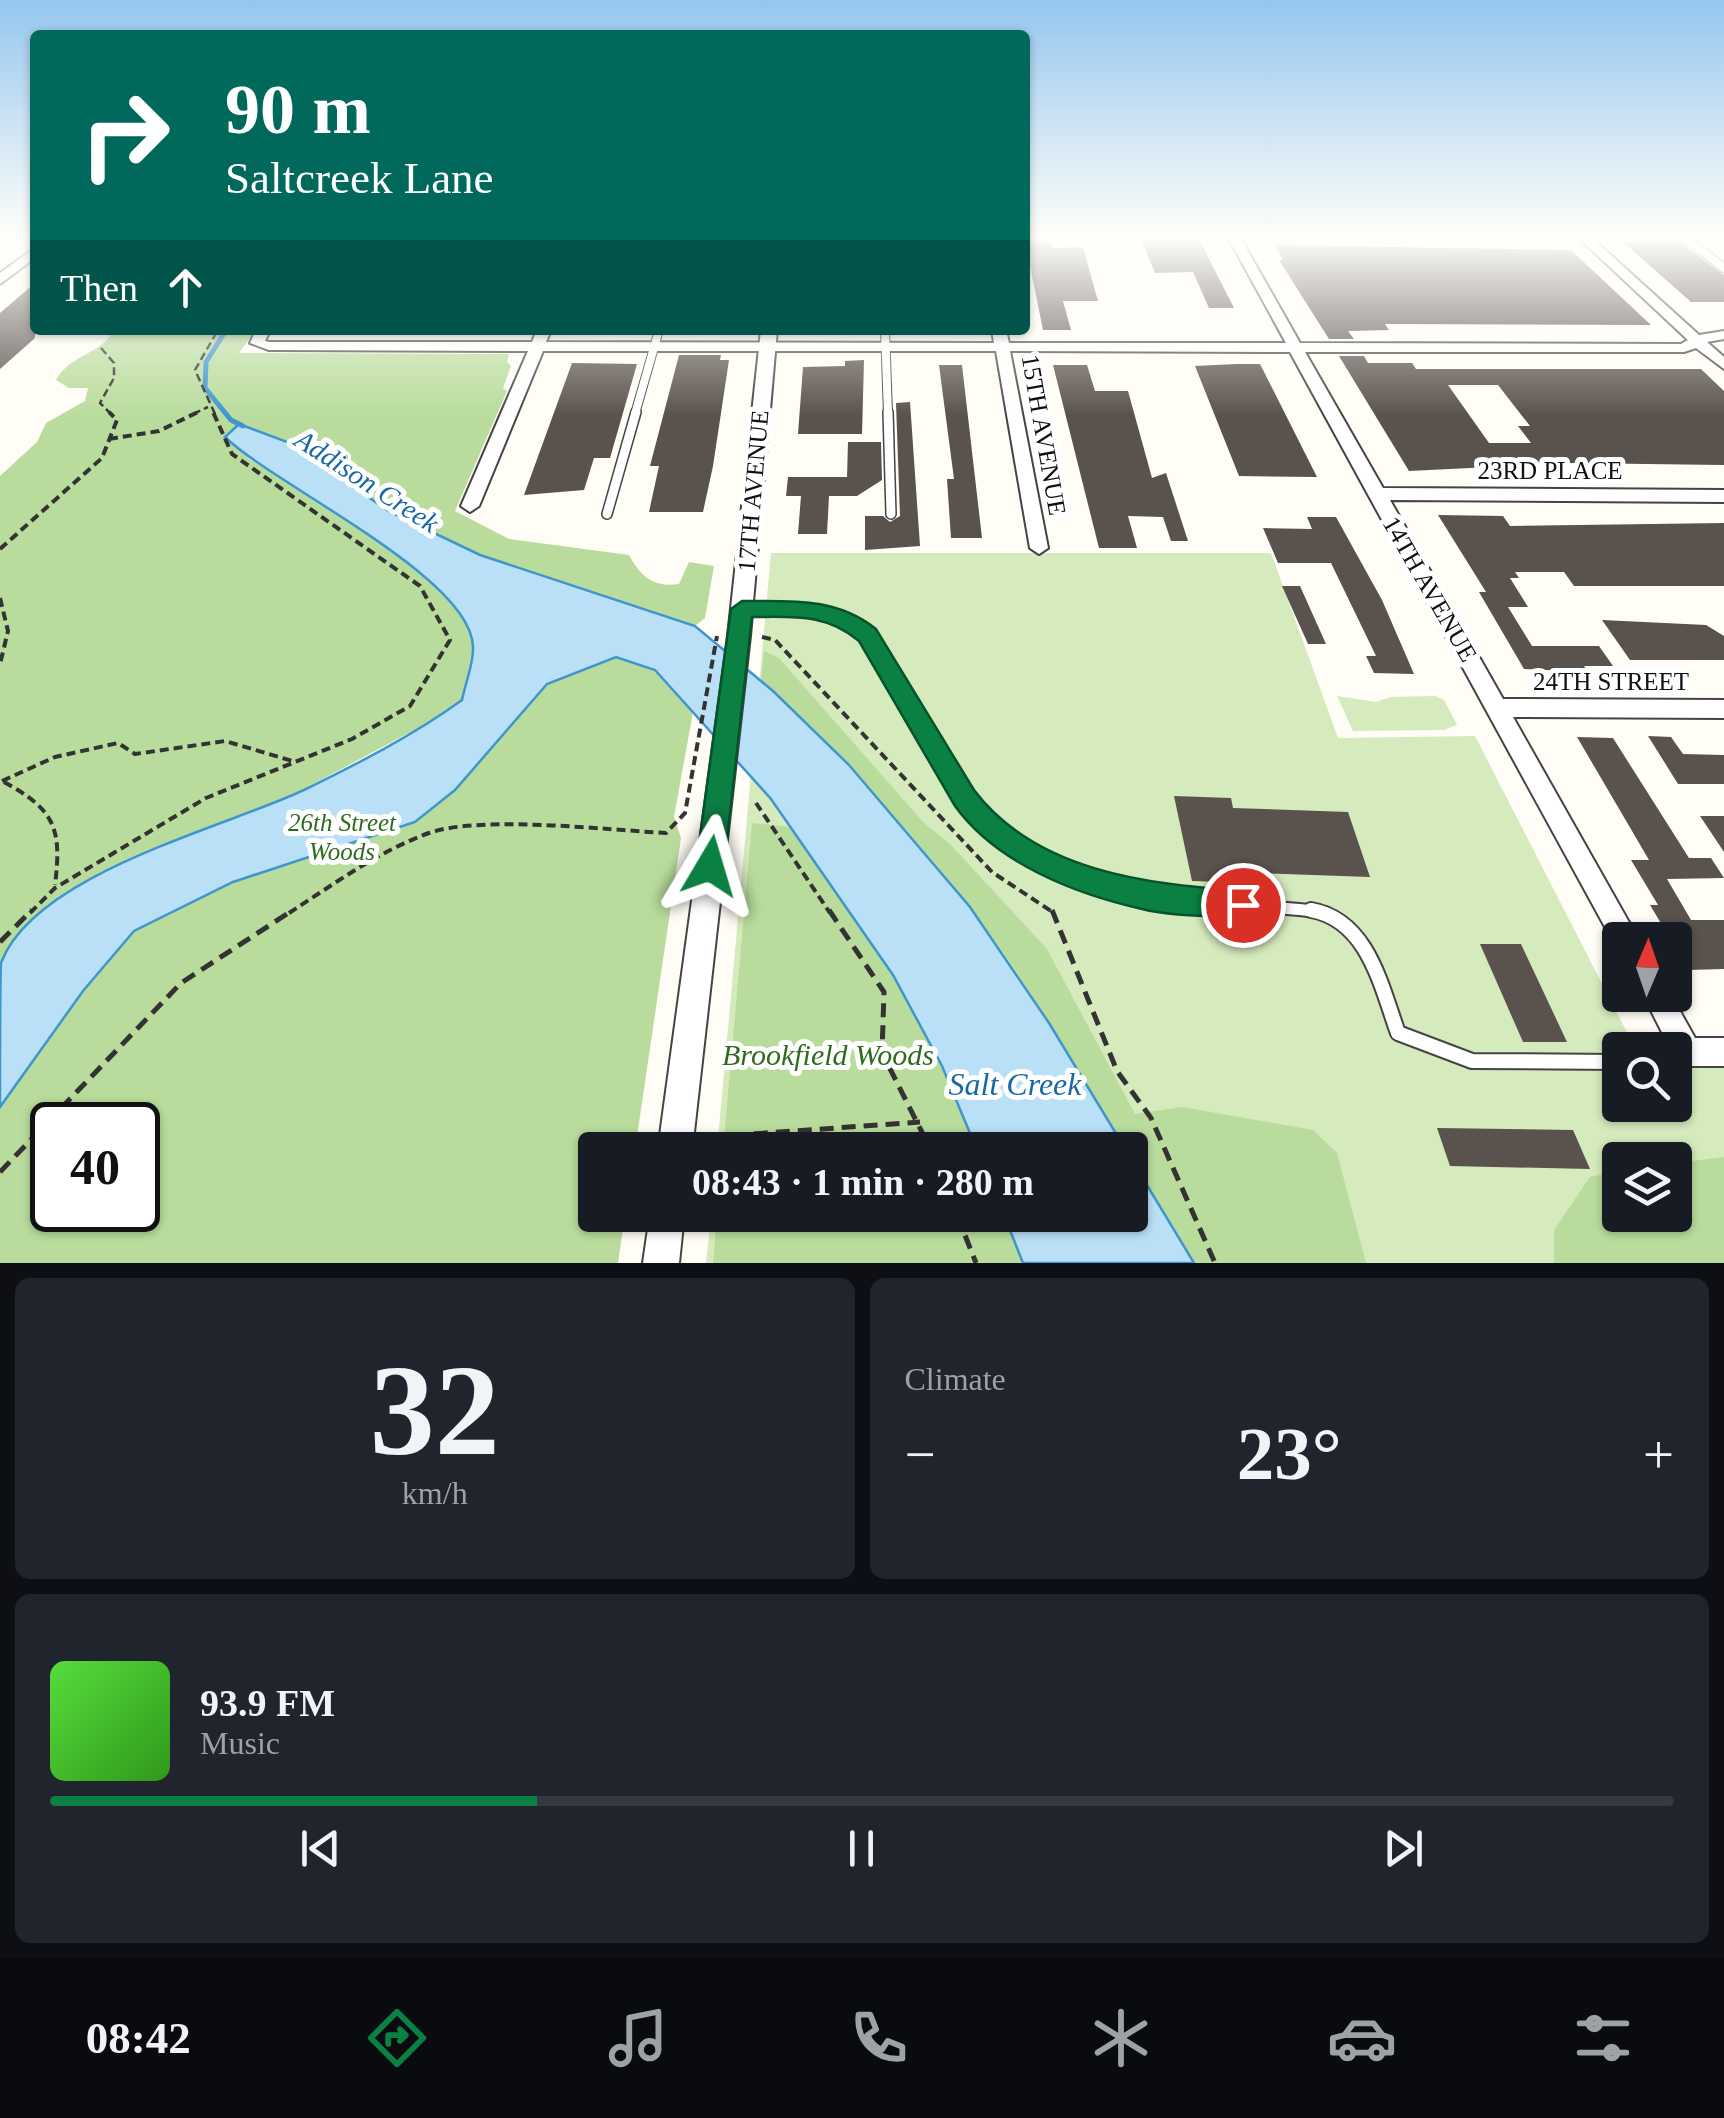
<!DOCTYPE html>
<html lang="en">
<head>
<meta charset="utf-8">
<style>
	body { margin:0; font-family:Georgia,serif; background:#20242c; color:#f1f3f6; height:100vh; display:flex; flex-direction:column; font-size:38px; white-space:nowrap }
	* { box-sizing:border-box; margin:0 }
	p { font-size:32px; color:#9ea1a6 }
	.icon { flex:none; width:55px; height:55px; fill:none; stroke:currentColor; stroke-width:2; stroke-linecap:round; stroke-linejoin:round }
	.map { position:relative; height:1263px; overflow:hidden }
	.sheet { display:flex; flex-direction:column; gap:15px; padding:15px; background:#0d0f14; flex:1 }
	.sheet>* { flex:none }
	.top-card { position:absolute; left:30px; top:30px; width:1000px; height:305px; border-radius:10px; box-shadow:0 2px 8px #0004; background:#00695c; color:#fff; overflow:hidden }
	.needle { width:65px; rotate:2deg }
	.tools { position:absolute; left:1602px; top:922px; display:grid; gap:20px }
	.tools a { display:grid; place-items:center; width:90px; height:90px; border-radius:10px; background:#171b24; box-shadow:0 2px 8px #0004; font-size:50px }
	.speed { position:absolute; left:30px; top:1102px; display:flex; gap:20px; font-size:50px; font-weight:700; text-align:center }
	.speed>* { display:grid; place-content:center; width:130px; height:130px; border-radius:50%; background:#171b24; box-shadow:0 2px 8px #0004; line-height:1 }
	.speed .limit { border:5px solid #111; border-radius:15px; background:#fff; color:#111 }
	.pin { position:absolute; display:grid; place-items:center; width:85px; height:85px; color:#fff; margin:-42px; border:5px solid #fff; border-radius:50%; box-shadow:0 2px 10px #0007 }
	.me { position:absolute; width:110px; margin:-55px; rotate:7deg; stroke-linejoin:round; filter:drop-shadow(0 0 8px #0008) }
	.turn { display:flex; align-items:center; gap:35px; height:210px; padding:0 30px; font-size:45px }
	.turn .icon { width:130px; height:130px; stroke-width:2.5 }
	.turn b { display:block; font-size:70px; line-height:85px }
	.then { display:flex; align-items:center; height:95px; padding:0 30px; background:#0003; gap:20px; font-size:38px }
	.big { font-size:75px; font-weight:700; line-height:1.1 }
	.sheet .tile { flex:1; display:flex; flex-direction:column; justify-content:center; gap:15px; min-width:0; padding:0 35px; border-radius:15px; background:#20242c }
	.sheet .dial { align-items:center; gap:0 }
	.dial b { font-size:130px; line-height:1 }
	.song { display:flex; align-items:center; gap:30px }
	.cover { width:120px; height:120px; border-radius:15px; background:linear-gradient(135deg,hsl(110 70% 55%),hsl(110 70% 35%)) }
	.played { height:10px; border-radius:5px; background:linear-gradient(90deg,#0b8043 30%,#363941 30%) }
	.keys { display:flex; justify-content:space-around; direction:ltr }
	.heat { display:flex; justify-content:space-between; align-items:center; font-size:55px; direction:ltr }
	.sheet .tiles { flex:1; display:grid; gap:15px; grid-template-columns:1fr 1fr }
	.tile:last-child { grid-column:span 2 }
	.trip { position:absolute; left:578px; top:1132px; width:570px; height:100px; border-radius:10px; background:#171b24; box-shadow:0 2px 8px #0004; font-weight:700; line-height:100px; text-align:center }
	.tab-bar { display:flex; height:160px; justify-content:space-around; align-items:center; background:#090b0e; color:#9ea1a6 }
	.tab-bar .icon { width:70px; height:70px }
	.tab-bar .current { color:#0b8043 }
	.tab-bar b { font-size:45px; color:#f1f3f6 }
	.map>svg:first-child { display:block }
	.green { fill:#d5ebbd; fill-rule:evenodd }
	.forest { fill:#b9dc9c; fill-rule:evenodd }
	.water { fill:#b9e0f7; stroke:#3f96cf; stroke-width:2.5 }
	.lines { fill:none; stroke-linecap:round; stroke-linejoin:round }
	.stream { stroke:#3f96cf; stroke-width:5 }
	.building { fill:#5a524d; fill-rule:evenodd }
	.service-far3-casing { stroke:#444; stroke-width:10 }
	.service-far2-casing { stroke:#444; stroke-width:12 }
	.service-far1-casing { stroke:#444; stroke-width:15 }
	.service-casing { stroke:#444; stroke-width:18 }
	.minor-casing { stroke:#444; stroke-width:4 }
	.tertiary-casing { stroke:#444; stroke-width:4 }
	.path-far2 { stroke:#333; stroke-width:2.5; stroke-dasharray:8 4; stroke-linecap:butt }
	.path-far1 { stroke:#333; stroke-width:4; stroke-dasharray:9 5; stroke-linecap:butt }
	.path { stroke:#333; stroke-width:5; stroke-dasharray:14 8; stroke-linecap:butt }
	.service-far3 { stroke:#fff; stroke-width:8 }
	.service-far2 { stroke:#fff; stroke-width:9 }
	.service-far1 { stroke:#fff; stroke-width:11 }
	.service { stroke:#fff; stroke-width:14 }
	.minor { fill:#fff; fill-rule:evenodd }
	.tertiary { fill:#fff; fill-rule:evenodd }
	.route { fill:#0b8043; stroke:#07532c; stroke-width:2.5 }
	.labels { text-anchor:middle; dominant-baseline:central; stroke-width:10; stroke-linejoin:round; paint-order:stroke }
	.street-label { font-size:25px; fill:#111; stroke:#fff }
	.park-label { font-size:25px; font-style:italic; fill:#2f6b1f; stroke:#fff }
	.water-label { font-size:28px; font-style:italic; fill:#1768a6; stroke:#fff }
	.near-park-label { font-size:30px; font-style:italic; fill:#2f6b1f; stroke:#fff }
	.near-water-label { font-size:32px; font-style:italic; fill:#1768a6; stroke:#fff }
</style>
</head>
<body>
<div class="map">
<svg width="1724" height="1263" viewBox="0 0 1724 1263">
	<rect width="100%" height="100%" fill="#fffdf5"/>
	<g class="green">
		<path d="M771,553H1271L1338,738L1475,736L1636,1050H1620V1105H1675V1065L1724,1066V1263H706L711,1215H1130V1150H717ZM1620,1160H1675V1215H1620Z"/>
		<polygon points="1337,696 1376,702 1390,697 1435,696 1444,700 1457,725 1444,730 1353,731"/>
	</g>
	<g class="forest">
		<path d="M114,330H256L239,353L509,354L507,362L511,366L503,388L507,391L455,511L509,539L629,555C640,576 654,588 679,584L689,562L714,566L705,618L695,626L480,555L390,512L246,457C296,487 472,587 473,647C474,663 465,684 462,700L435,719L302,790L165,846L31,919L0,964V476L37,442L46,423L85,401L88,388H69L56,380C69,355 102,354 114,330Z"/>
		<path d="M764,651L779,658L924,823L950,844L1047,949L1135,1114L1182,1107L1313,1130L1337,1153L1366,1263H1194L1130,1157V1150H1126C1076,1068 1028,981 968,905C905,825 835,751 761,680Z"/>
		<path d="M616,657L655,669L693,712L674,817L681,838L635,1150H595V1215H625L618,1263H0V1107L83,991L134,931L233,882L455,790L547,684ZM52,1125H138V1210H52Z"/>
		<polygon points="752,823 791,827 893,975 942,1066 977,1150 723,1150"/>
		<polygon points="1724,1157 1724,1263 1554,1263 1554,1230 1590,1177 1620,1171 1620,1215 1675,1215 1675,1163"/>
		<polygon points="717,1215 1004,1215 1023,1263 713,1263"/>
	</g>
	<g class="water">
		<path d="M239,424L290,443L390,512L480,555L695,626L773,691L849,765L970,907L1049,1023L1126,1150H977L942,1066L893,975L771,799L655,670L616,657L547,684L455,790L415,822L233,882L134,931L83,991L0,1107C0,1080 0,982 1,963C34,874 223,828 304,790C357,764 414,735 462,700C465,684 474,663 473,647C472,577 274,485 225,437Z"/>
		<polygon points="1130,1157 1194,1263 1023,1263 1004,1215 1130,1215"/>
	</g>
	<g class="lines">
		<polyline class="stream" points="226,330 206,362 205,388 231,420 243,426"/>
	</g>
	<g class="building">
		<polygon points="1141,239 1199,239 1234,308 1209,308 1193,272 1155,273"/>
		<polygon points="1025,241 1048,241 1054,248 1083,247 1098,301 1063,301 1071,330 1043,330"/>
		<polygon points="1623,242 1680,242 1724,275 1724,302 1691,302"/>
		<polygon points="1275,245 1571,250 1651,325 1385,324 1389,330 1348,331 1354,339 1329,339 1279,260 1283,260"/>
		<polygon points="35,283 35,338 0,369 0,313"/>
		<polygon points="679,355 721,355 720,360 729,360 713,466 703,512 649,512 659,466 650,466"/>
		<path d="M1339,356H1364L1368,363H1412L1416,369H1701L1724,391V465L1569,463L1409,471ZM1448,385H1498L1530,426H1518L1531,443H1489Z"/>
		<polygon points="864,360 862,434 798,434 803,367 845,366 845,361"/>
		<polygon points="572,363 637,364 610,458 594,458 584,490 524,495"/>
		<polygon points="1236,364 1260,364 1317,477 1239,476 1195,366"/>
		<polygon points="939,365 962,365 982,538 951,538 947,479 954,479"/>
		<polygon points="1053,365 1087,365 1095,391 1128,391 1152,478 1166,473 1188,541 1171,541 1163,517 1128,516 1137,548 1099,548"/>
		<polygon points="910,402 920,546 865,550 865,516 883,516 890,522 900,516 896,403"/>
		<polygon points="848,442 881,442 882,480 857,496 829,496 827,534 798,534 801,496 786,496 788,477 847,477"/>
		<polygon points="1438,515 1503,516 1510,526 1724,523 1724,586 1574,586 1564,572 1515,572 1519,578 1510,578 1528,607 1508,607 1532,646 1599,646 1613,666 1584,666 1588,672 1524,669 1479,592 1486,592"/>
		<polygon points="1307,517 1336,517 1382,600 1414,674 1374,673 1366,656 1376,656 1331,563 1278,563 1263,528 1312,529"/>
		<polygon points="1282,586 1300,586 1326,644 1308,644"/>
		<polygon points="1602,620 1706,625 1724,636 1724,660 1630,660"/>
		<polygon points="1648,736 1671,737 1683,754 1724,755 1724,784 1678,784"/>
		<polygon points="1577,737 1613,738 1689,858 1711,858 1724,878 1667,879 1691,920 1724,920 1724,969 1688,970 1675,940 1671,940 1650,905 1658,905 1631,860 1649,860"/>
		<polygon points="1174,796 1231,798 1233,808 1348,812 1370,877 1252,873 1254,883 1192,881"/>
		<polygon points="1700,816 1724,816 1724,852"/>
		<polygon points="1480,944 1521,944 1567,1042 1523,1042"/>
		<polygon points="1437,1128 1573,1130 1590,1169 1450,1166"/>
	</g>
	<g class="lines">
		<g class="service-far3-casing">
			<g id="service-far3">
				<polyline points="1687,239 1724,268"/>
				<polyline points="885,330 888,414"/>
				<polyline points="635,414 659,330"/>
			</g>
		</g>
		<g class="service-far2-casing">
			<g id="service-far2">
				<polyline points="888,412 891,514"/>
				<polyline points="607,514 636,412"/>
				<path d="M743,609C779,609 843,600 865,635"/>
			</g>
		</g>
		<g class="service-far1-casing">
			<path id="service-far1" d="M863,632L964,798C1021,862 1103,897 1188,903C1234,907 1280,905 1326,913"/>
		</g>
		<g class="service-casing">
			<path id="service" d="M1311,910C1368,920 1381,986 1398,1033L1472,1061L1620,1062"/>
		</g>
		<g class="minor-casing">
			<g id="minor">
				<polygon points="1229,239 1241,239 1300,343 1681,344 1688,340 1580,239 1593,239 1699,335 1724,331 1724,339 1707,342 1724,357 1724,369 1696,348 1684,352 1305,352 1383,488 1724,490 1724,502 1390,500 1503,699 1724,700 1724,718 1513,717 1639,940 1620,940 1620,950 1617,949 1290,352 1010,351 1048,548 1039,554 1030,548 996,351 543,351 479,506 470,512 461,506 528,351 269,350 250,343 256,330 270,330 265,341 269,342 532,342 537,330 551,330 546,342 994,343 992,330 1006,330 1009,343 1286,343"/>
				<polygon points="35,248 35,258 0,284 0,273"/>
				<polygon points="1643,995 1671,995 1695,1038 1724,1038 1724,1066 1687,1066 1677,1062 1675,1050 1671,1050"/>
			</g>
		</g>
		<g class="tertiary-casing">
			<g id="tertiary">
				<polygon points="761,330 777,330 750,636 692,1150 658,1150 728,636"/>
				<polygon points="650,1215 684,1215 679,1263 643,1263"/>
			</g>
		</g>
		<g class="path-far2">
			<polyline points="101,348 114,363 114,378 100,403 111,414"/>
			<polyline points="193,414 208,407"/>
			<polyline points="215,414 195,370 218,330"/>
		</g>
		<g class="path-far1">
			<polyline points="109,439 159,431 198,412"/>
			<polyline points="0,549 102,458 117,420 109,412"/>
			<polyline points="0,598 8,631 0,664"/>
			<polyline points="762,637 775,640 992,872 1054,913"/>
			<polyline points="2,781 55,757 118,743 135,754 225,741 296,762"/>
			<path d="M4,782C55,810 62,828 55,885"/>
			<polyline points="756,803 830,913"/>
			<polyline points="30,913 55,888 206,798 352,739 410,706 450,640 420,586 232,454 213,412"/>
			<path d="M289,913C334,884 379,851 429,833C480,815 608,830 666,833L685,813L717,636"/>
		</g>
		<g class="path">
			<polyline points="829,910 884,992 882,1053 931,1150"/>
			<polyline points="1052,910 1117,1071 1151,1118 1215,1263"/>
			<polyline points="0,942 32,910"/>
			<polyline points="710,1137 920,1122"/>
			<polyline points="0,1172 181,983 293,910"/>
			<polyline points="957,1215 976,1263"/>
		</g>
		<use href="#service-far3" class="service-far3"/>
		<use href="#service-far2" class="service-far2"/>
		<use href="#service-far1" class="service-far1"/>
		<use href="#service" class="service"/>
		<use href="#minor" class="minor"/>
		<use href="#tertiary" class="tertiary"/>
	</g>
	<linearGradient id="sky" x2="0" y2="1"><stop stop-color="#95c6ee"/><stop offset="0.57" stop-color="#fffefa"/><stop offset="1" stop-color="#fffefa" stop-opacity="0"/></linearGradient>
	<rect width="1724" height="416" fill="url(#sky)"/>
	<path class="route" d="M742,601C791,601 836,597 876,629L974,790C1036,872 1147,884 1243,891L1253,895L1257,905L1253,914L1243,918C1210,915 1174,917 1142,909C1075,894 996,863 955,806L859,641C826,613 793,617 752,617L724,866L720,875L710,879L700,875L696,866L731,609Z"/>
	<g class="labels">
		<g class="street-label">
			<text transform="translate(1044 435) rotate(80)">15TH AVENUE</text>
			<text x="1550" y="470">23RD PLACE</text>
			<text transform="translate(753 491) rotate(-85)">17TH AVENUE</text>
			<text transform="translate(1430 589) rotate(60)">14TH AVENUE</text>
			<text x="1611" y="681">24TH STREET</text>
		</g>
		<g class="park-label">
			<text x="342" y="822">26th Street<tspan x="342" dy="29">Woods</tspan></text>
		</g>
		<g class="water-label">
			<text transform="translate(367 481) rotate(33)">Addison Creek</text>
		</g>
		<g class="near-park-label">
			<text x="828" y="1054">Brookfield Woods</text>
		</g>
		<g class="near-water-label">
			<text x="1015" y="1084">Salt Creek</text>
		</g>
	</g>
</svg>
<div class="tools">
<a><svg class="needle" viewBox="-14 -14 28 28"><path d="M0-13l5 13h-10z" fill="#e53935"/><path d="M0 13l5-13h-10z" fill="#9ea1a6"/></svg></a>
<a><svg class="icon" aria-label="search" viewBox="0 0 24 24"><circle cx="10" cy="10" r="6"/><path d="M15 15l6 6"/></svg></a>
<a><svg class="icon" aria-label="layers" viewBox="0 0 24 24"><path d="M12 4l9 5-9 5-9-5zM3 14l9 5 9-5"/></svg></a>
</div>
<div class="speed"><div class="limit">40</div></div>
<div class="pin" style="left:1243px;top:905px;background:#d93025"><svg class="icon" aria-label="arrive" viewBox="0 0 24 24"><path d="M6 21V4h12l-3 4 3 4H6"/></svg></div>
<svg class="me" style="left:710px;top:866px" viewBox="-20 -20 40 40"><path d="M0-17L14 15 0 8-14 15z" fill="#0b8043" stroke="#fff" stroke-width="4"/></svg>
<div class="trip">08:43 · 1 min · 280 m</div>
<div class="top-card">
<div class="turn"><svg class="icon" aria-label="right" viewBox="0 0 24 24"><path d="M7 20v-9h11M14 6l5 5-5 5"/></svg><div><b>90 m</b>Saltcreek Lane</div></div>
<div class="then">Then<svg class="icon" aria-label="ahead" viewBox="0 0 24 24"><path d="M12 20V5M6 11l6-6 6 6"/></svg></div>
</div>
</div>
<section class="sheet">
<div class="tiles">
<div class="tile dial"><b>32</b><p>km/h</p></div>
<div class="tile"><p>Climate</p>
<div class="heat"><a>−</a><b class="big">23°</b><a>+</a></div>
</div>
<div class="tile">
<div class="song"><i class="cover"></i><div><b>93.9 FM</b><p>Music</p></div></div>
<div class="played"></div>
<div class="keys"><svg class="icon" aria-label="previous" viewBox="0 0 24 24"><path d="M18 5L8 12l10 7zM5 5v14"/></svg><svg class="icon" aria-label="pause" viewBox="0 0 24 24"><path d="M8 5v14M16 5v14"/></svg><svg class="icon" aria-label="next" viewBox="0 0 24 24"><path d="M6 5l10 7-10 7zM19 5v14"/></svg></div>
</div>
</div>
</section>
<nav class="tab-bar">
<b>08:42</b>
<svg class="icon current" aria-label="directions" viewBox="0 0 24 24"><path d="M12 3l9 9-9 9-9-9zM9 14v-3h6M13 9l2 2-2 2"/></svg>
<svg class="icon" aria-label="music" viewBox="0 0 24 24"><path d="M9 18V5l10-2v13"/><circle cx="6" cy="18" r="3"/><circle cx="16" cy="16" r="3"/></svg>
<svg class="icon" aria-label="phone" viewBox="0 0 24 24"><path d="M5 4h4l2 5-3 2q2 4 5 5l2-3 5 2v4C11 20 4 13 5 4z"/></svg>
<svg class="icon" aria-label="climate" viewBox="0 0 24 24"><path d="M12 3v18M4 7l16 10M4 17L20 7"/></svg>
<svg class="icon" aria-label="car" viewBox="0 0 24 24"><path d="M5 17H2v-5l4-1 3-4h7l3 4 3 1v5h-3M9 17h6M6 11h13"/><circle cx="7" cy="17" r="2"/><circle cx="17" cy="17" r="2"/></svg>
<svg class="icon" aria-label="filters" viewBox="0 0 24 24"><path d="M4 7h16M4 17h16"/><circle cx="9" cy="7" r="2"/><circle cx="15" cy="17" r="2"/></svg>
</nav>
</body>
</html>
